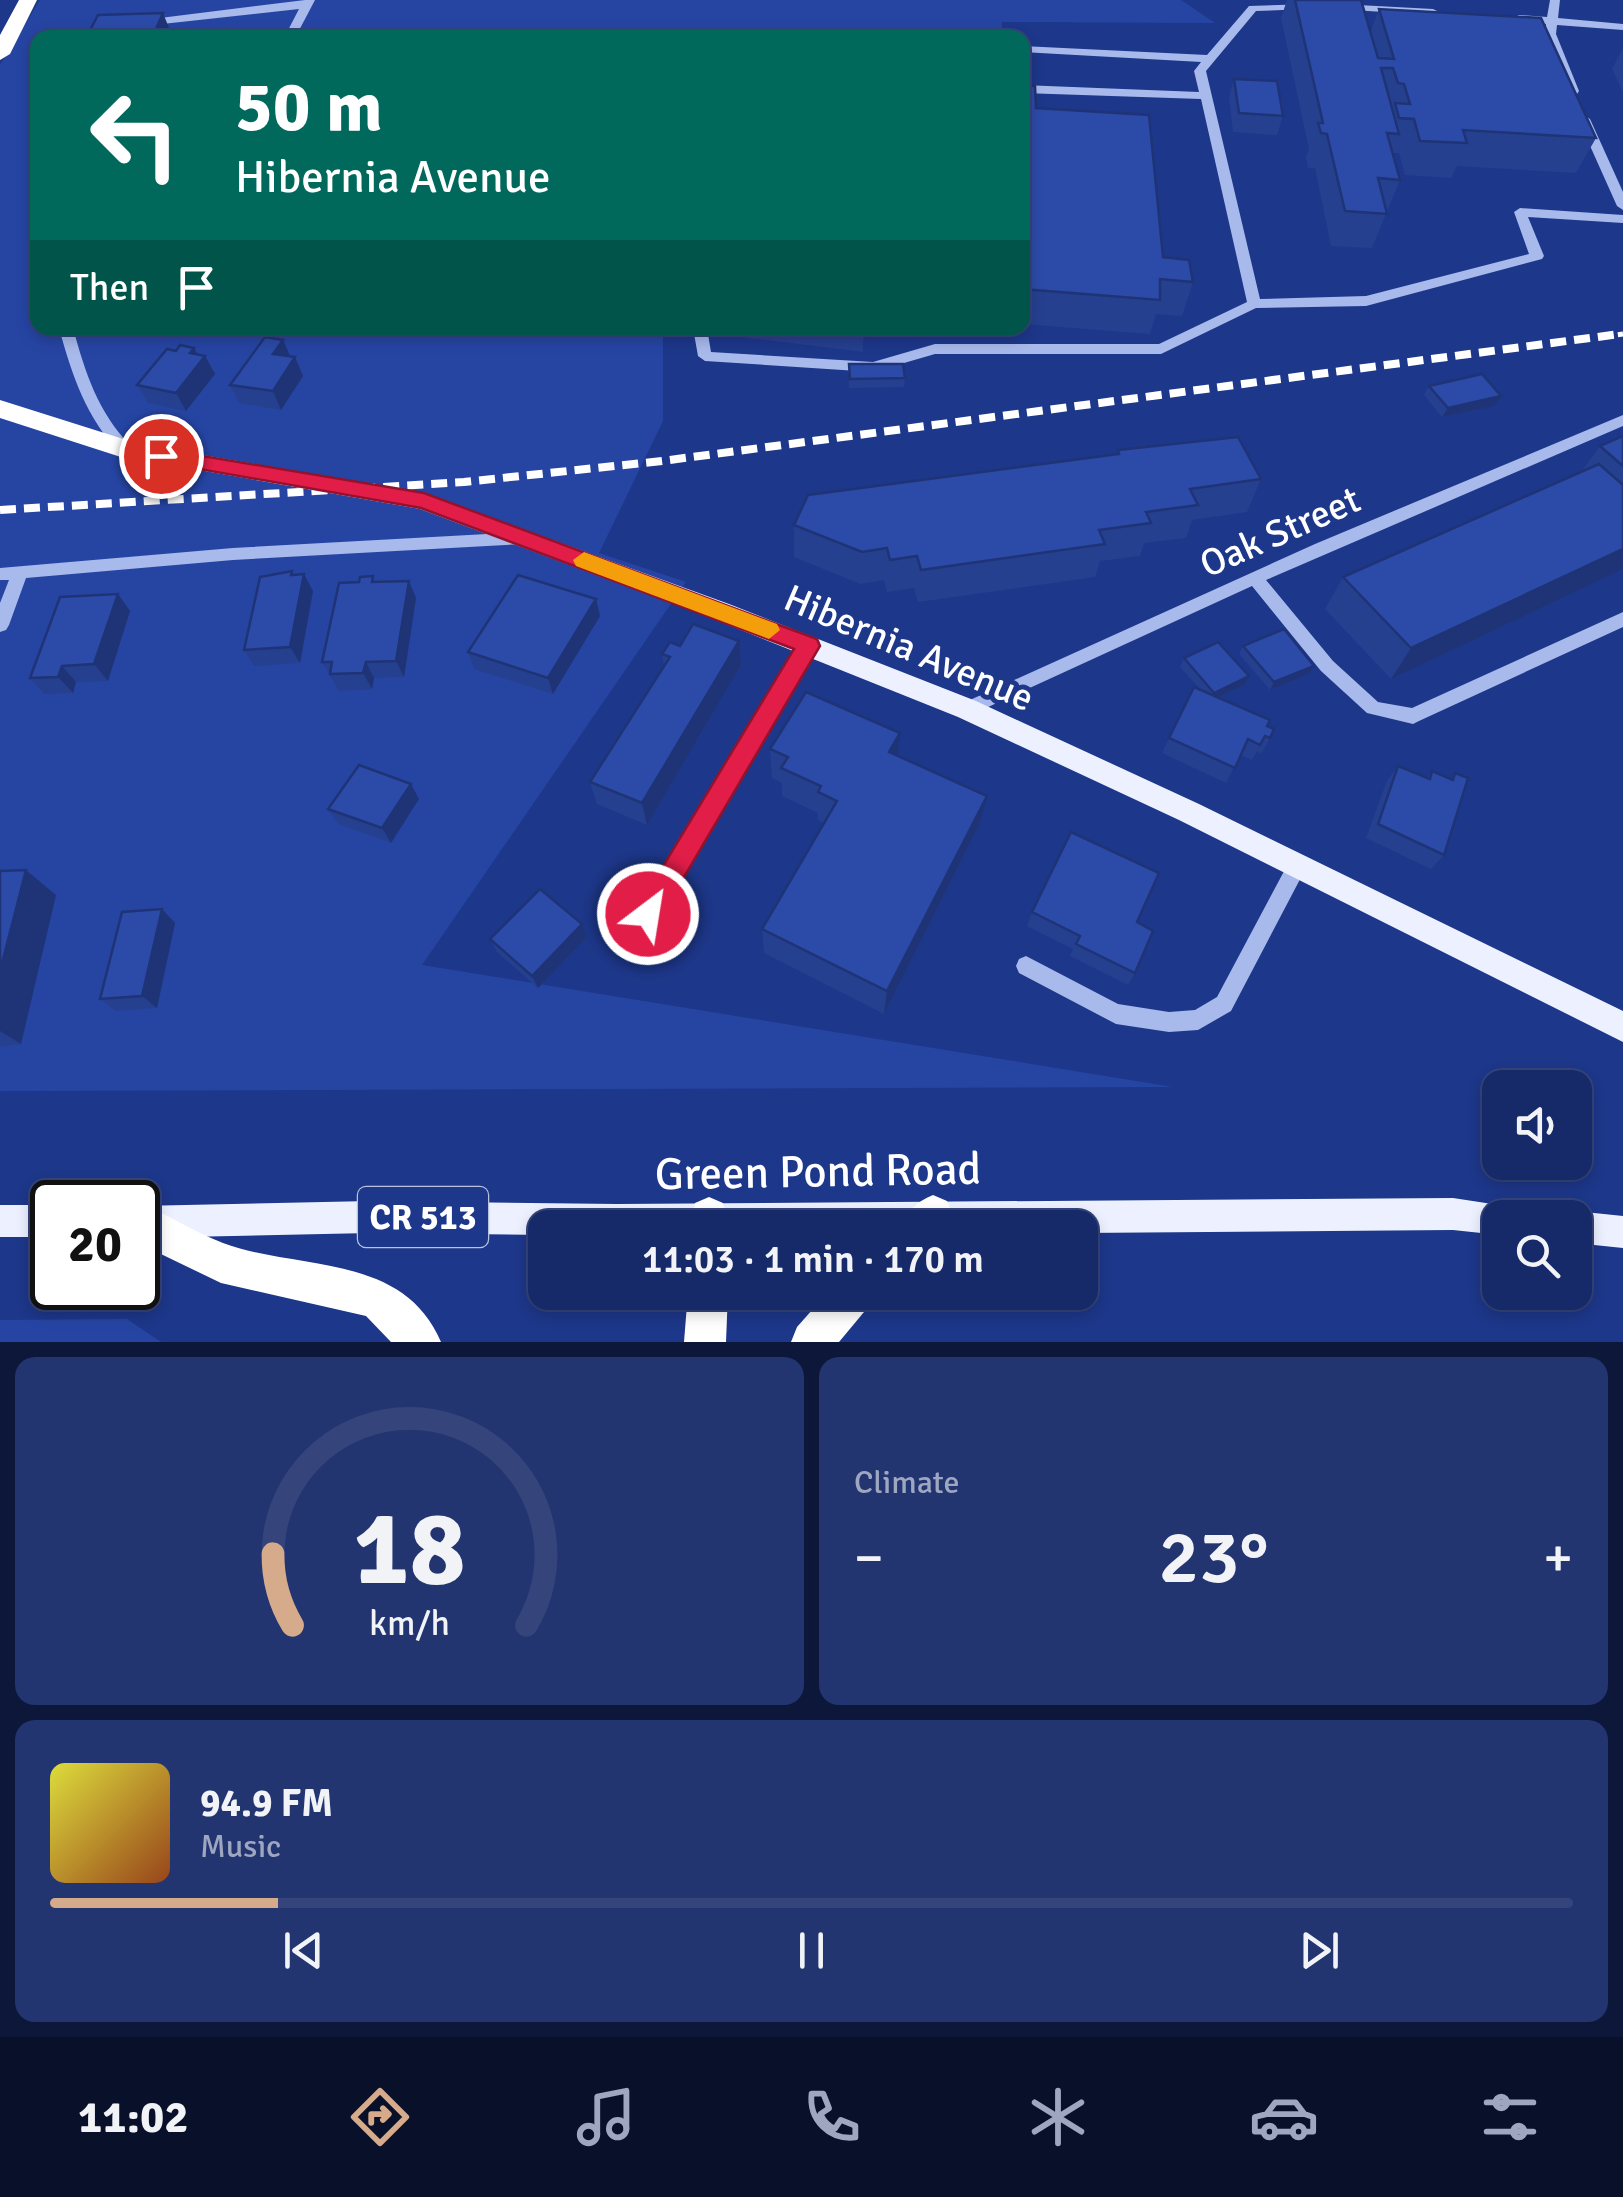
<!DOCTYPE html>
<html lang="en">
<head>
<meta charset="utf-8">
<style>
	body { margin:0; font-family:Signika,sans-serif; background:#233571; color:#f1f3f6; height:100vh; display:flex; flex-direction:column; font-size:38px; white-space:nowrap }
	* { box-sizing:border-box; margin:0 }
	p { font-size:32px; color:#9ea6c0 }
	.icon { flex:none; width:55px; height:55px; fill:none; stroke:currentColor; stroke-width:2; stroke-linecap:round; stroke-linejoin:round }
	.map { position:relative; height:1342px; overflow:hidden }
	.drawer { display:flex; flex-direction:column; gap:15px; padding:15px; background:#0c1739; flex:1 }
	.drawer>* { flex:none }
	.guide { position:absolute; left:30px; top:30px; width:1000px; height:305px; border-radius:20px; box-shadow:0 5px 15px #0003,0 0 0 2px #35457c; background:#00695c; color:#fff; overflow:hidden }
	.tools { position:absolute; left:1482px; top:1070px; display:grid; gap:20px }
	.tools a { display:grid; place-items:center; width:110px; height:110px; border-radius:20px; background:#162968; box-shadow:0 5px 15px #0003,0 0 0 2px #35457c; font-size:50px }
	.speed { position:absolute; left:30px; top:1180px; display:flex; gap:20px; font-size:50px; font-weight:700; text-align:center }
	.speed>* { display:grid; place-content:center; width:130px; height:130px; border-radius:50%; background:#162968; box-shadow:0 5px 15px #0003,0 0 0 2px #35457c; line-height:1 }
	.speed .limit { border:5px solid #111; border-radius:15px; background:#fff; color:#111 }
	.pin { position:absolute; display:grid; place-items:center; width:85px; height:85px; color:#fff; margin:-42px; border:5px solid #fff; border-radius:50%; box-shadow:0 2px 10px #0007 }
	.me { position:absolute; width:110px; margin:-55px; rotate:31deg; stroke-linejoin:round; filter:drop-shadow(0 0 8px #0008) }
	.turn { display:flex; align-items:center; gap:35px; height:210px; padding:0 40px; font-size:45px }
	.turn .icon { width:130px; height:130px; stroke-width:2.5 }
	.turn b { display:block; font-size:70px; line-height:85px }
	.then { display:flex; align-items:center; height:95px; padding:0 40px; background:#0003; gap:20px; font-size:38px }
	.big { font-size:75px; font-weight:600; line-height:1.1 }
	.drawer .card { flex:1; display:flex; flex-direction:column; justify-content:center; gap:15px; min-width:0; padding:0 35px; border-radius:20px; background:#233571 }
	.drawer .dial { align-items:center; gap:0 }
	.dial svg { height:260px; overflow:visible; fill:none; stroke:#35457c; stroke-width:7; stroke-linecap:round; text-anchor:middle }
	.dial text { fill:#f1f3f6; stroke:none }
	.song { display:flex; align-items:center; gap:30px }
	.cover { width:120px; height:120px; border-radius:15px; background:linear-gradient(135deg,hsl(60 70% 55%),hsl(20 70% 35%)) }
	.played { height:10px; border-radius:5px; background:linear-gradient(90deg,#d6ab8b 15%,#35457c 15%) }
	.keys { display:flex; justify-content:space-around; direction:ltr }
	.heat { display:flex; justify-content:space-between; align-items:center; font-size:55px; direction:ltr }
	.drawer .tiles { flex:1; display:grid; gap:15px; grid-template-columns:1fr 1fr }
	.card:last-child { grid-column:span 2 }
	.trip { position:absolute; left:528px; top:1210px; width:570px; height:100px; border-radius:20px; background:#162968; box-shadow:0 5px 15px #0003,0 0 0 2px #35457c; font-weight:600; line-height:100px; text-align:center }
	.tab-bar { display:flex; height:160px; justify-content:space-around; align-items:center; background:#09102a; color:#9ea6c0 }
	.tab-bar .icon { width:70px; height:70px }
	.tab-bar .on { color:#d6ab8b }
	.tab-bar b { font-size:45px; color:#f1f3f6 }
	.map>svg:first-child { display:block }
	.green { fill:#2645a3 }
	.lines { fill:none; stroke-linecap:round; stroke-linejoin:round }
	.minor { fill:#a8b9ec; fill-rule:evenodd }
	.major { fill:#edf1ff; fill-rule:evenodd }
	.highway { fill:#fff; fill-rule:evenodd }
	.rail-far1 { stroke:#fff; stroke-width:5; stroke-dasharray:12 5; stroke-linecap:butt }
	.rail { stroke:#fff; stroke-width:8; stroke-dasharray:16 8; stroke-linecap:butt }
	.wall { fill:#264090 }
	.shaded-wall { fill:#1f3476 }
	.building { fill:#2c4ba8; stroke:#1f3476; stroke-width:2.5 }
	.route { fill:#e11d48; stroke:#92132f; stroke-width:2.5 }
	.slow { fill:#f59e0b }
	.labels { text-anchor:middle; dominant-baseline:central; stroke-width:10; stroke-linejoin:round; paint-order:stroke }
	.shield { fill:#1d378a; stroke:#bbc3dc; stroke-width:2.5 }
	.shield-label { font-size:35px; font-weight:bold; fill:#fff }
	.street-label { font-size:38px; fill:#fff; stroke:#1d378a }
	.near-street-label { font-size:45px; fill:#fff; stroke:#1d378a }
</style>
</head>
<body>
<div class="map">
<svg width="1623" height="1342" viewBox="0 0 1623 1342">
	<rect width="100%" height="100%" fill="#1d378a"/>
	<g class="green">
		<polygon points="40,0 1181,0 1215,23 1002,22 1001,38 850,38 830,34 827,38 38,38 38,328 663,328 663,421 599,553 686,582 422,965 1173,1087 0,1091 0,65"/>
		<polygon points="127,1319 161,1342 0,1342 0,1320"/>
	</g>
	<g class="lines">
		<g class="minor">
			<polygon points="305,0 315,0 295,38 284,38 299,9 144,26 138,23 144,20"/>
			<polygon points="1550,0 1560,0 1558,18 1623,24 1623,30 1557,25 1556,34 1579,91 1577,94 1567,91 1544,34 1546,24 1519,21 1513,18 1519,15 1547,17"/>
			<polygon points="1312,4 1313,6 1308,9 1256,11 1206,71 1260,299 1366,296 1529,254 1514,212 1520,208 1623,215 1623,223 1528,217 1544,256 1542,259 1366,306 1256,308 1161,354 935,354 873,372 705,361 698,356 693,328 707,328 711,352 873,362 935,344 1159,344 1247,302 1201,99 1022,93 1022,85 1199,92 1194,71 1201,62 1022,52 1022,46 1207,55 1249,6"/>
			<polygon points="1339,4 1433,9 1439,12 1433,15 1335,9 1335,5"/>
			<polygon points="810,35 815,36 816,38 805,38"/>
			<polygon points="1584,115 1590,119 1623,192 1623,210 1617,206 1578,119"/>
			<path d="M59,328H73C85,372 98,413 131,446L134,450L131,454H121C86,418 72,375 59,328Z"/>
			<polygon points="1623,415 1623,426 1266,580 1333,661 1378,702 1412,708 1623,612 1623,627 1419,721 1413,724 1367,713 1321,671 1252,586 973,714 967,716 961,714 958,709 961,704 1315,544"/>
			<polygon points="523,532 531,538 523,544 233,560 26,578 9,625 6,630 0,632 0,603 9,580 0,580 0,568 233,548"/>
			<polygon points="809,638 815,640 818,645 815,650 655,921 648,923 641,921 638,914 641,907 803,640"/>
			<polygon points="1297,857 1304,860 1307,866 1231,1011 1198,1030 1169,1032 1116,1024 1019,973 1016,966 1019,959 1026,956 1118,1004 1169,1012 1195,1010 1217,997 1290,860"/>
		</g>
		<g class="major">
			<polygon points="127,442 423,493 729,604 976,701 1199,804 1623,1011 1623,1042 1179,820 958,717 711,618 420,509 119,456 116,450"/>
			<polygon points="1453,1198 1512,1207 1516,1218 1500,1218 1500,1235 1453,1230 1080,1233 1080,1228 545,1228 545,1235 370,1233 138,1238 138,1206 370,1201 617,1204"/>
			<rect x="0" y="1205" width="52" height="32"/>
			<polygon points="1575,1211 1623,1216 1623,1248 1575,1243 1575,1218 1563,1218"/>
		</g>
		<g class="highway">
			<polygon points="19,0 37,0 10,54 0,60 0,35"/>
			<polygon points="0,400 136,443 140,450 136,457 127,459 0,418"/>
			<path d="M933,1195L947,1201L953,1215L947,1228H901C907,1211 916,1202 933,1195Z"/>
			<polygon points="709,1197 723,1203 729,1228 689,1228 695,1203"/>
			<path d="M138,1202C167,1214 194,1232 223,1243C297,1271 403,1252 441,1342H391L366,1316L221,1283L138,1243Z"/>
			<polygon points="688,1292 728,1292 726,1342 684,1342"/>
			<polygon points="828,1292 875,1292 869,1306 839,1342 791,1342 797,1327"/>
		</g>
		<polyline class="rail-far1" points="1601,337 1623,334"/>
		<polyline class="rail" points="0,510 464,482 662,461 1620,334"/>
	</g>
	<g class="wall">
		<polygon points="1287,0 1361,0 1370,33 1379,9 1596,138 1576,173 1457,166 1451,178 1405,175 1399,153 1392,153 1400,180 1372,248 1331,246 1315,168 1308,168 1306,157 1309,149 1281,18"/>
		<polygon points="1623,48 1623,92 1612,69"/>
		<polygon points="1234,79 1283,116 1277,135 1233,132 1229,97"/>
		<polygon points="1022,85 1036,108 1163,257 1193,282 1182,316 1156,314 1150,334 1022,324"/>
		<polygon points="726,328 866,328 863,352 726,335"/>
		<polygon points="194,348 197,354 205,356 215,374 186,411 148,403 137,385 176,351"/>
		<polygon points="290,356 303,376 281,410 239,403 230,385"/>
		<polygon points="849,364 905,378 904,387 849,388"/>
		<polygon points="1429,386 1495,406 1442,417 1424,395"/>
		<polygon points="1623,436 1623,569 1391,679 1325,609 1343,577 1581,472 1600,446"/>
		<polygon points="1118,450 1261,479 1247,512 1192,520 1186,538 1144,543 1140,556 1100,561 1095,577 918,602 914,588 887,592 884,580 860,584 794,557 794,525 1117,454"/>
		<polygon points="294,575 313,591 300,663 254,666 244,650"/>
		<polygon points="373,576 375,582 416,598 404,677 374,678 372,689 339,691 322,662 359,582"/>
		<polygon points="118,594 130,611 108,681 76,682 73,693 44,694 30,678"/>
		<polygon points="596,599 600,616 553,694 474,669 468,652"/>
		<polygon points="1243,646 1314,666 1309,674 1270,690 1239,654"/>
		<polygon points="662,654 741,665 647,825 597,804 590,782 664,665"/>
		<polygon points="1184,658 1249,676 1245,684 1219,698 1267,726 1270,738 1261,754 1257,751 1252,760 1240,755 1226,783 1162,753 1169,738 1200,689 1180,667"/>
		<polygon points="770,749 897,756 987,796 980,823 884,1014 764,953 762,929 824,823 818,820 818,813 782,796 782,783 772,778"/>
		<polygon points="1398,766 1427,778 1432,771 1451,779 1455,773 1444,855 1431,869 1366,838 1387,781"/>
		<polygon points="419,799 391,843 338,824 328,809"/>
		<polygon points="0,871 56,895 21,1044 0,1047"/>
		<polygon points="1032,912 1137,922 1135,973 1128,985 1070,956 1073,949 1027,926"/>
		<polygon points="175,923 157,1008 116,1011 100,999"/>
		<polygon points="582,924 587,937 538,988 497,952 490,939"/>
	</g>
	<g class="shaded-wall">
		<polygon points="163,13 173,38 152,38"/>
		<polygon points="864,328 866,328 863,352"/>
		<polygon points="283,340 291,358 273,354"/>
		<polygon points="194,348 201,361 205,356 215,374 186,411 176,393 190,353"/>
		<polygon points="295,357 303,376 281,410 273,391"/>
		<polygon points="1501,396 1495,406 1442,417 1448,408"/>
		<polygon points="1623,549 1623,569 1391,679 1411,648"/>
		<polygon points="304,574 313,591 300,663 290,647"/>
		<polygon points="409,581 416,598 404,677 396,661"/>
		<polygon points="118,594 130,611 108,681 94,664"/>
		<polygon points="596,599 600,616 553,694 548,678"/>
		<polygon points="739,641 741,665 647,825 642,803"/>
		<polygon points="366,662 374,678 372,689 363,673"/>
		<polygon points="62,666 76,682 73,693 58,677"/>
		<polygon points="1314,666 1309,674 1270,690 1274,682"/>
		<polygon points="1249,676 1245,684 1210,702 1214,693"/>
		<polygon points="900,733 897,762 889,752"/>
		<polygon points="411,784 419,799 391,843 382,828"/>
		<polygon points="987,796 980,823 884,1014 887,991"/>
		<polygon points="26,870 56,895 21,1044 0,1031 0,971"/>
		<polygon points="162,909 175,923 157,1008 142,996"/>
		<polygon points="582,924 587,937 538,988 532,976"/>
	</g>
	<g class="building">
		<polygon points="1295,0 1361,0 1378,58 1394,59 1379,9 1541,18 1596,138 1463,130 1467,143 1420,141 1414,119 1399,118 1395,103 1410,104 1404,84 1398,83 1393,68 1381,68 1399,134 1387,133 1400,180 1378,178 1387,214 1345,211 1327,134 1321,133 1318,123 1323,123"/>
		<polygon points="163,13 152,38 86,38 98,15"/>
		<polygon points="1234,79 1277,81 1283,116 1239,113"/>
		<polygon points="1022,85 1035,86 1036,108 1149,115 1163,257 1189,260 1193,282 1160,279 1160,300 1022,289"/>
		<polygon points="265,337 283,340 273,354 295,357 273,391 230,385"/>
		<polygon points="180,345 194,348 190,353 205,356 176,393 137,385 167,349 176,351"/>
		<polygon points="849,364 903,364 905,378 850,379"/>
		<polygon points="1482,374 1501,396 1448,408 1429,386"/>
		<polygon points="1623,436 1623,466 1600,446"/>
		<polygon points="1238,437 1261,479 1190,489 1198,505 1146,512 1151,523 1099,530 1105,544 921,570 917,556 890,560 887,548 862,552 794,525 808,495 1119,454 1118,450"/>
		<polygon points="1599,464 1623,485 1623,549 1411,648 1343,577"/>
		<polygon points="292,571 291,575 304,574 290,647 244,650 260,577"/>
		<polygon points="518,575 596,599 548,678 468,652"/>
		<polygon points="373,576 372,582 409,581 396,661 366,662 363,673 330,674 332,662 322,662 339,583 359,582 360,577"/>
		<polygon points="118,594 94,664 62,666 58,677 30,678 60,597"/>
		<polygon points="693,624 739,641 642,803 590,782 670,657 662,654 670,642 680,646"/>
		<polygon points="1284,629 1314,666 1274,682 1243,646"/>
		<polygon points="1218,642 1249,676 1214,693 1184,658"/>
		<polygon points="1194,687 1270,720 1267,726 1274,729 1270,738 1265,736 1260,745 1248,739 1235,768 1169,738"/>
		<polygon points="806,692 900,733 889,752 987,796 887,991 762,929 837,801 818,792 821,786 781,768 788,757 770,749"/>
		<polygon points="359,765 411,784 382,828 328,809"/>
		<polygon points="1398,766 1430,779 1432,771 1453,780 1455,773 1468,778 1444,855 1378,824"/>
		<polygon points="1071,832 1159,873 1137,922 1153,931 1135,973 1076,944 1080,936 1032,912"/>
		<polygon points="26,870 0,971 0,871"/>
		<polygon points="540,889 582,924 532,976 490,939"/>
		<polygon points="162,909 142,996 100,999 122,912"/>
	</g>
	<polygon class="route" points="161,449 424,493 817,639 820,646 657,923 648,926 639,923 635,914 639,906 794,649 421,508 154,461 154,451"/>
	<polygon class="slow" points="584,552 777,624 780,630 769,639 576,566 573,560"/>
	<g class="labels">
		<rect class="shield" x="358" y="1187" width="130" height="60" rx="8"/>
		<g class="shield-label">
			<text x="423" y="1217">CR 513</text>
		</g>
		<g class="street-label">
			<text transform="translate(1280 532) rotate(-24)">Oak Street</text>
			<text transform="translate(909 648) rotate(23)">Hibernia Avenue</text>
		</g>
		<g class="near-street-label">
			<text transform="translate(818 1172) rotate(-1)">Green Pond Road</text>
		</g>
	</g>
</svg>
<div class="tools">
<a><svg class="icon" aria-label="sound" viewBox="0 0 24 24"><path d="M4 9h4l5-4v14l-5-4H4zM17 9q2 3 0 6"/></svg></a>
<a><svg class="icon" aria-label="search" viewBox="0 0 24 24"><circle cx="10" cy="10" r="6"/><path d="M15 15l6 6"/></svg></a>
</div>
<div class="speed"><div class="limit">20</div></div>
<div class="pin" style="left:161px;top:456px;background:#d93025"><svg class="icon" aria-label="arrive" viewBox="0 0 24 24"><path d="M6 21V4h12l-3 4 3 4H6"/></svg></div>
<svg class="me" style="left:648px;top:914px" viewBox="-20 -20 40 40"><circle r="17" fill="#e11d48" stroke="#fff" stroke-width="3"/><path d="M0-11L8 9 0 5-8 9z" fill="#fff"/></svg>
<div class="trip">11:03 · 1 min · 170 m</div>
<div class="guide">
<div class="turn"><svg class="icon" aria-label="left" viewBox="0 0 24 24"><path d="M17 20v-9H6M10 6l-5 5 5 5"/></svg><div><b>50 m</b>Hibernia Avenue</div></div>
<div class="then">Then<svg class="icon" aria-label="arrive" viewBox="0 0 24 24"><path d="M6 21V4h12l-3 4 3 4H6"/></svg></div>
</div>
</div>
<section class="drawer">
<div class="tiles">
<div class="card dial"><svg viewBox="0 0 100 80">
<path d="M14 69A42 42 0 1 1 86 69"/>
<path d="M14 69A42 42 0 0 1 8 47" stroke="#d6ab8b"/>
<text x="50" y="56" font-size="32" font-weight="700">18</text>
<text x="50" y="72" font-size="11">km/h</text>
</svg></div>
<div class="card"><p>Climate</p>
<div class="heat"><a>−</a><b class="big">23°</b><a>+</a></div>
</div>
<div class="card">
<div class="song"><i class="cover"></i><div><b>94.9 FM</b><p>Music</p></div></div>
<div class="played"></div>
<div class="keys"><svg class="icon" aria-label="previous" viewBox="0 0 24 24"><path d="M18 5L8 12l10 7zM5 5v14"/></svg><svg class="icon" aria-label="pause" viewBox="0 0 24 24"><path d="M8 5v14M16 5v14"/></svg><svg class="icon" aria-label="next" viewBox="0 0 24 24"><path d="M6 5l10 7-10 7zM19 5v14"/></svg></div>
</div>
</div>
</section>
<nav class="tab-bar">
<b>11:02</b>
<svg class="icon on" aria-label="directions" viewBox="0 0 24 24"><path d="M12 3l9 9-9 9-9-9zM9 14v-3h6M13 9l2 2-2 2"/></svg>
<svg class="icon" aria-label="music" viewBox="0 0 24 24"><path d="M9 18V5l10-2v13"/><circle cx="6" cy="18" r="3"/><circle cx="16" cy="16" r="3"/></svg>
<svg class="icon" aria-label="phone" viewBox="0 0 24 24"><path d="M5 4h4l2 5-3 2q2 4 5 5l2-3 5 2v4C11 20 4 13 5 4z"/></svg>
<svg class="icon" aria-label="climate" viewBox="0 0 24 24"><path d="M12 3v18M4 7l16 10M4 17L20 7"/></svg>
<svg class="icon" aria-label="car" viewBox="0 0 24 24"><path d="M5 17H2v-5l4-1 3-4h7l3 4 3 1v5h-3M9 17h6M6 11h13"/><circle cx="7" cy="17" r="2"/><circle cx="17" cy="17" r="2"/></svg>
<svg class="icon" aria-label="filters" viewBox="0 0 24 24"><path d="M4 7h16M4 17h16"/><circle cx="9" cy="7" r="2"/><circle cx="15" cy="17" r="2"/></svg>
</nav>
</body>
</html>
